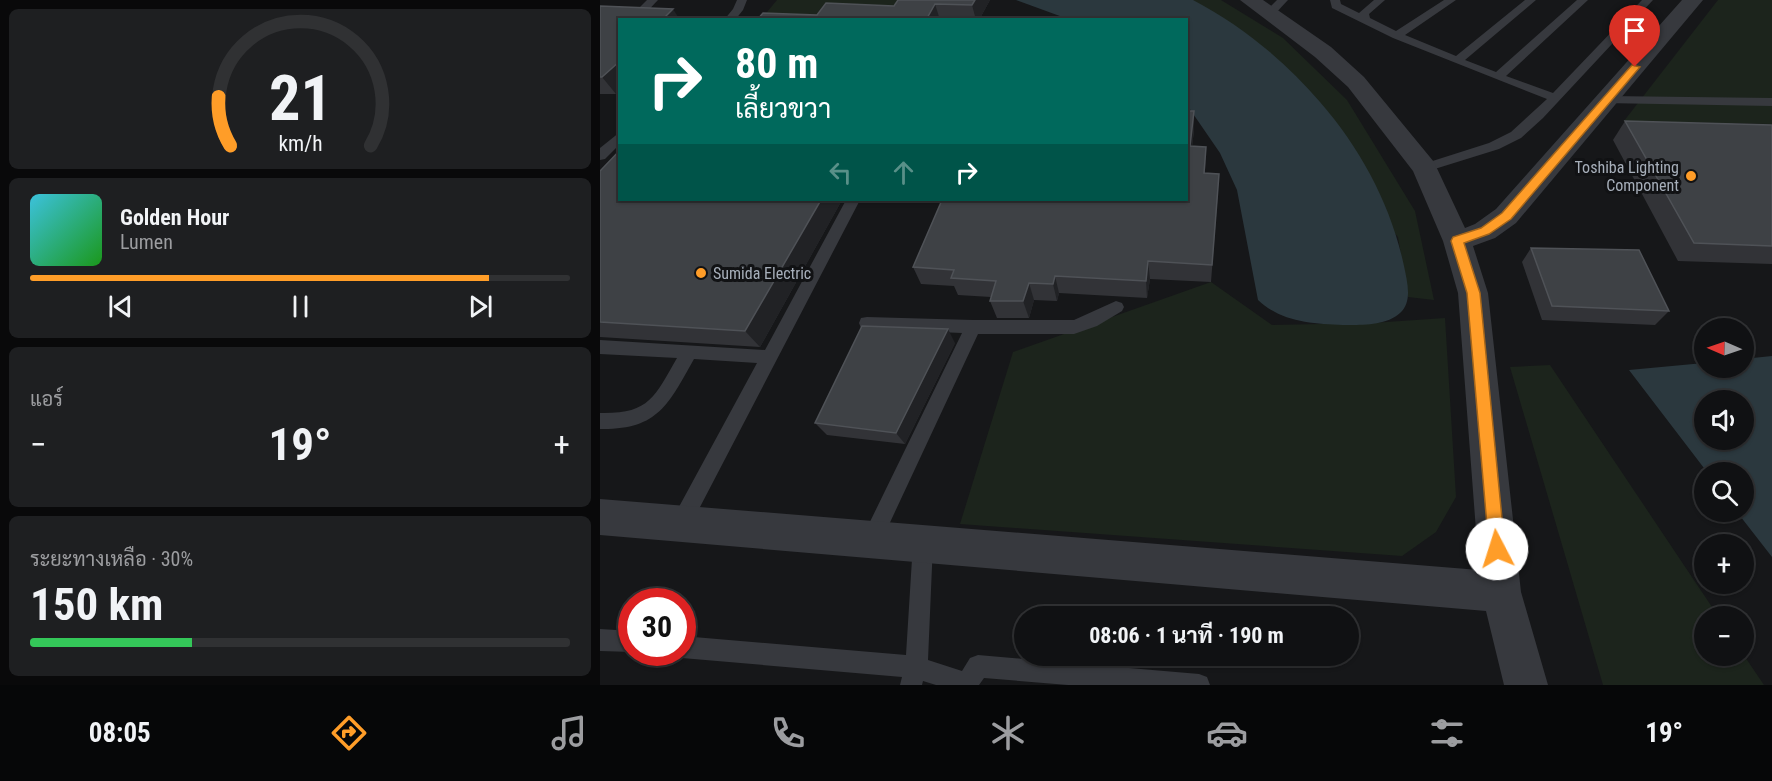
<!DOCTYPE html>
<html lang="th">
<head>
<meta charset="utf-8">
<style>
	body { margin:0; font-family:"Roboto Condensed",Sarabun,sans-serif; background:#1e1f21; color:#f1f3f6; height:100vh; display:flex; flex-direction:column; font-size:22px; white-space:nowrap }
	* { box-sizing:border-box; margin:0 }
	p { font-size:20px; color:#9c9da0 }
	.icon { flex:none; width:33px; height:33px; fill:none; stroke:currentColor; stroke-width:2; stroke-linecap:round; stroke-linejoin:round }
	.map { position:relative; flex:1; overflow:hidden }
	.side { display:flex; flex-direction:column; gap:9px; padding:9px; background:#09090a; width:600px }
	.side>* { flex:none }
	.banner { position:absolute; left:18px; top:18px; width:570px; height:183px; border-radius:0px; box-shadow:0 2px 4px #0004,0 0 0 2px #303133; background:#00695c; color:#fff; overflow:hidden }
	.needle { width:39px; rotate:272deg }
	.tools { position:absolute; left:1094px; top:318px; display:grid; gap:12px }
	.tools a { display:grid; place-items:center; width:60px; height:60px; border-radius:50%; background:#101113; box-shadow:0 2px 4px #0004,0 0 0 2px #303133; font-size:30px }
	.speed { position:absolute; left:18px; top:588px; display:flex; gap:12px; font-size:30px; font-weight:700; text-align:center }
	.speed>* { display:grid; place-content:center; width:78px; height:78px; border-radius:50%; background:#101113; box-shadow:0 2px 4px #0004,0 0 0 2px #303133; line-height:1 }
	.speed .limit { border:9px solid #d22; background:#fff; color:#111 }
	.pin { position:absolute; display:grid; place-items:center; width:51px; height:51px; color:#fff; margin:-62px -26px; border-radius:50% 50% 50% 0; rotate:-45deg; box-shadow:0 0 6px #0007 }
	.pin .icon { rotate:45deg }
	.me { position:absolute; width:66px; margin:-33px; rotate:355deg; stroke-linejoin:round; filter:drop-shadow(0 0 4px #0008) }
	.turn { display:flex; align-items:center; gap:21px; height:126px; padding:0 18px; font-size:27px }
	.turn .icon { width:78px; height:78px; stroke-width:2.5 }
	.turn b { display:block; font-size:42px; line-height:51px }
	.lanes { display:flex; align-items:center; height:57px; padding:0 18px; background:#0003; justify-content:center; gap:30px; direction:ltr }
	.lanes .off { opacity:.35 }
	.big { font-size:45px; font-weight:700; line-height:1.1 }
	.side .card { flex:1; display:flex; flex-direction:column; justify-content:center; gap:9px; min-width:0; padding:0 21px; border-radius:9px; background:#1e1f21 }
	.side .dial { align-items:center; gap:0 }
	.dial svg { height:156px; overflow:visible; fill:none; stroke:#303133; stroke-width:7; stroke-linecap:round; text-anchor:middle }
	.dial text { fill:#f1f3f6; stroke:none }
	.song { display:flex; align-items:center; gap:18px }
	.cover { width:72px; height:72px; border-radius:9px; background:linear-gradient(135deg,hsl(190 70% 55%),hsl(120 70% 35%)) }
	.played { height:6px; border-radius:3px; background:linear-gradient(90deg,#ff9d28 85%,#303133 85%) }
	.keys { display:flex; justify-content:space-around; direction:ltr }
	.heat { display:flex; justify-content:space-between; align-items:center; font-size:33px; direction:ltr }
	.charge { height:9px; border-radius:4px; background:linear-gradient(90deg,#34c759 30%,#303133 0) }
	.trip { position:absolute; left:414px; top:606px; width:345px; height:60px; border-radius:30px; background:#101113; box-shadow:0 2px 4px #0004,0 0 0 2px #303133; font-weight:700; line-height:60px; text-align:center }
	.tab-bar { display:flex; height:96px; justify-content:space-around; align-items:center; background:#060708; color:#9c9da0 }
	.tab-bar .icon { width:42px; height:42px }
	.tab-bar .active { color:#ff9d28 }
	.tab-bar b { font-size:27px; color:#f1f3f6 }
	main { display:flex; flex:1; min-height:0 }
	.map>svg:first-child { display:block }
	.green { fill:#1c241c }
	.water { fill:#2b383e; fill-rule:evenodd }
	.lines { fill:none; stroke-linecap:round; stroke-linejoin:round }
	.lane { fill:#37393e; fill-rule:evenodd }
	.street { fill:#37393e; fill-rule:evenodd }
	.wall { fill:#323337 }
	.shaded-wall { fill:#212225 }
	.building { fill:#3e4145; stroke:#4f5257; stroke-width:1.5 }
	.route { fill:#ff9d28; stroke:#a6661a; stroke-width:1.5 }
	.poi-dot { fill:#ff9d28; stroke:#111214; stroke-width:2 }
	.labels { text-anchor:middle; dominant-baseline:central; stroke-width:6; stroke-linejoin:round; paint-order:stroke }
	.poi-label { font-size:16px; fill:#a7afba; stroke:#111214; text-anchor:end }
</style>
</head>
<body>
<main>
<section class="side">
<div class="card dial"><svg viewBox="0 0 100 80">
<path d="M14 69A42 42 0 1 1 86 69"/>
<path d="M14 69A42 42 0 0 1 8 44" stroke="#ff9d28"/>
<text x="50" y="56" font-size="32" font-weight="700">21</text>
<text x="50" y="72" font-size="11">km/h</text>
</svg></div>
<div class="card">
<div class="song"><i class="cover"></i><div><b>Golden Hour</b><p>Lumen</p></div></div>
<div class="played"></div>
<div class="keys"><svg class="icon" aria-label="previous" viewBox="0 0 24 24"><path d="M18 5L8 12l10 7zM5 5v14"/></svg><svg class="icon" aria-label="pause" viewBox="0 0 24 24"><path d="M8 5v14M16 5v14"/></svg><svg class="icon" aria-label="next" viewBox="0 0 24 24"><path d="M6 5l10 7-10 7zM19 5v14"/></svg></div>
</div>
<div class="card"><p>แอร์</p>
<div class="heat"><a>−</a><b class="big">19°</b><a>+</a></div>
</div>
<div class="card"><p>ระยะทางเหลือ · 30%</p><b class="big">150 km</b><div class="charge"></div></div>
</section>
<div class="map">
<svg width="1172" height="685" viewBox="0 0 1172 685">
	<rect width="100%" height="100%" fill="#161719"/>
	<g class="green">
		<polygon points="177,0 315,0 304,19 163,17"/>
		<polygon points="592,0 621,0 683,38 747,100 815,211 834,300 808,297 798,237"/>
		<polygon points="1118,0 1172,0 1172,124 1024,121"/>
		<polygon points="611,282 672,325 772,323 845,318 856,497 836,532 802,556 360,524 413,352"/>
		<polygon points="950,365 1118,616 1104,616 1104,656 1143,656 1143,654 1164,685 1003,685 910,367"/>
	</g>
	<g class="water">
		<path d="M416,0H593C641,25 685,61 720,102C761,149 791,205 804,266C807,281 813,302 800,313C786,326 760,325 743,325C712,324 681,322 658,300L637,190L620,153L587,105L586,20L468,19Z"/>
		<path d="M1172,356V557L1137,512H1143V472H1107L1029,370L1104,363V368H1143V359ZM1104,400H1143V440H1104Z"/>
	</g>
	<g class="lines">
		<g class="lane">
			<polygon points="47,0 58,0 39,20 27,20"/>
			<polygon points="137,0 147,0 143,10 135,20 124,20 133,9"/>
			<polygon points="677,0 688,0 674,15 666,15 666,11"/>
			<polygon points="730,0 740,0 741,4 759,13 774,0 785,0 769,14 770,18 796,31 844,0 856,0 805,35 856,56 925,0 936,0 865,60 896,72 977,0 988,0 906,76 953,93 1042,0 1053,0 943,118 921,138 899,149 825,172 820,171 818,168 820,165 889,143 911,132 947,99 793,38 732,8"/>
			<polygon points="1007,96 1172,98 1172,106 1003,103 1003,97"/>
			<polygon points="20,132 20,144 5,159 0,160 0,148"/>
			<path d="M246,200H260L88,530L81,533L74,530L71,523L74,516L157,363L94,359C68,405 58,430 0,429V413C49,414 54,398 77,358L0,354V340L165,350Z"/>
			<polygon points="516,301 522,303 524,307 522,311 497,326 474,334 378,334 279,546 272,549 265,546 262,539 265,532 362,333 267,329 261,328 259,323 261,318 267,317 373,320 474,320"/>
			<polygon points="323,533 330,536 333,543 328,660 362,671 370,658 378,655 599,674 607,677 610,685 468,685 384,678 379,685 336,685 323,681 322,685 300,685 302,677 82,658 74,655 73,652 82,652 82,636 306,655 313,543 316,536"/>
			<polygon points="0,629 32,631 33,652 0,651"/>
		</g>
		<polygon class="street" points="640,0 663,0 731,47 764,77 834,162 865,228 875,224 896,209 1082,0 1103,0 916,223 895,238 873,246 888,293 921,592 948,685 904,685 886,611 0,535 0,499 879,570 858,293 843,241 813,171 748,87 715,57"/>
	</g>
	<g class="wall">
		<polygon points="390,0 379,20 157,20 217,15 294,6"/>
		<polygon points="0,6 16,94 0,94"/>
		<polygon points="1025,121 1172,125 1172,264 1078,261 1013,140"/>
		<polygon points="594,130 592,147 606,147 605,173 618,192 611,282 550,279 547,298 459,293 457,301 434,300 429,318 397,318 390,301 391,297 358,295 354,286 321,284 313,267"/>
		<polygon points="0,171 20,200 242,200 160,347 0,337"/>
		<polygon points="931,248 1069,311 1055,325 942,320 922,262"/>
		<polygon points="355,343 305,444 227,435 215,423"/>
	</g>
	<g class="shaded-wall">
		<polygon points="375,0 390,0 379,20 376,20 372,5"/>
		<polygon points="335,4 340,20 326,20"/>
		<polygon points="73,9 80,20 62,20"/>
		<polygon points="20,61 20,91 16,94 2,77"/>
		<polygon points="594,111 594,130 590,165 590,146"/>
		<polygon points="221,200 242,200 160,347 145,331"/>
		<polygon points="548,261 550,279 547,298 546,281"/>
		<polygon points="455,276 459,293 457,301 453,284"/>
		<polygon points="429,283 434,300 429,318 423,301"/>
		<polygon points="348,329 355,343 305,444 296,433"/>
	</g>
	<g class="building">
		<polygon points="298,0 375,0 372,5 335,4 326,20 157,20 163,13 217,15 226,3 294,6"/>
		<polygon points="0,6 73,9 62,20 20,20 20,61 2,77 0,77"/>
		<polygon points="586,111 594,111 590,146 606,147 604,173 619,174 612,265 548,261 546,281 455,276 453,284 429,283 423,301 390,301 396,281 351,278 354,270 313,267 342,200 586,200"/>
		<polygon points="1025,121 1172,125 1172,246 1094,243"/>
		<polygon points="20,150 20,200 221,200 145,331 0,322 0,171"/>
		<polygon points="931,248 1039,250 1069,311 952,306"/>
		<polygon points="262,326 348,329 296,433 215,423"/>
	</g>
	<polygon class="route" points="1032,65 1040,67 911,219 889,234 864,243 880,293 905,549 903,554 897,557 891,554 889,549 867,293 851,241 853,237 881,228 902,213"/>
	<g class="poi-dot">
		<circle cx="1091" cy="176" r="6"/>
		<circle cx="101" cy="273" r="6"/>
	</g>
	<g class="labels">
		<g class="poi-label">
			<text x="1079" y="167">Toshiba Lighting<tspan x="1079" dy="18">Component</tspan></text>
			<text x="113" y="273" text-anchor="start">Sumida Electric</text>
		</g>
	</g>
</svg>
<div class="tools">
<a><svg class="needle" viewBox="-14 -14 28 28"><path d="M0-13l5 13h-10z" fill="#e53935"/><path d="M0 13l5-13h-10z" fill="#9c9da0"/></svg></a>
<a><svg class="icon" aria-label="sound" viewBox="0 0 24 24"><path d="M4 9h4l5-4v14l-5-4H4zM17 9q2 3 0 6"/></svg></a>
<a><svg class="icon" aria-label="search" viewBox="0 0 24 24"><circle cx="10" cy="10" r="6"/><path d="M15 15l6 6"/></svg></a>
<a>+</a>
<a>−</a>
</div>
<div class="speed"><div class="limit">30</div></div>
<div class="pin" style="left:1035px;top:67px;background:#d93025"><svg class="icon" aria-label="arrive" viewBox="0 0 24 24"><path d="M6 21V4h12l-3 4 3 4H6"/></svg></div>
<svg class="me" style="left:897px;top:549px" viewBox="-20 -20 40 40"><circle r="19" fill="#fff"/><path d="M0-13L10 11 0 6-10 11z" fill="#ff9d28"/></svg>
<div class="trip">08:06 · 1 นาที · 190 m</div>
<div class="banner">
<div class="turn"><svg class="icon" aria-label="right" viewBox="0 0 24 24"><path d="M7 20v-9h11M14 6l5 5-5 5"/></svg><div><b>80 m</b>เลี้ยวขวา</div></div>
<div class="lanes"><svg class="icon off" aria-label="left" viewBox="0 0 24 24"><path d="M17 20v-9H6M10 6l-5 5 5 5"/></svg><svg class="icon off" aria-label="ahead" viewBox="0 0 24 24"><path d="M12 20V5M6 11l6-6 6 6"/></svg><svg class="icon" aria-label="right" viewBox="0 0 24 24"><path d="M7 20v-9h11M14 6l5 5-5 5"/></svg></div>
</div>
</div>
</main>
<nav class="tab-bar">
<b>08:05</b>
<svg class="icon active" aria-label="directions" viewBox="0 0 24 24"><path d="M12 3l9 9-9 9-9-9zM9 14v-3h6M13 9l2 2-2 2"/></svg>
<svg class="icon" aria-label="music" viewBox="0 0 24 24"><path d="M9 18V5l10-2v13"/><circle cx="6" cy="18" r="3"/><circle cx="16" cy="16" r="3"/></svg>
<svg class="icon" aria-label="phone" viewBox="0 0 24 24"><path d="M5 4h4l2 5-3 2q2 4 5 5l2-3 5 2v4C11 20 4 13 5 4z"/></svg>
<svg class="icon" aria-label="climate" viewBox="0 0 24 24"><path d="M12 3v18M4 7l16 10M4 17L20 7"/></svg>
<svg class="icon" aria-label="car" viewBox="0 0 24 24"><path d="M5 17H2v-5l4-1 3-4h7l3 4 3 1v5h-3M9 17h6M6 11h13"/><circle cx="7" cy="17" r="2"/><circle cx="17" cy="17" r="2"/></svg>
<svg class="icon" aria-label="filters" viewBox="0 0 24 24"><path d="M4 7h16M4 17h16"/><circle cx="9" cy="7" r="2"/><circle cx="15" cy="17" r="2"/></svg>
<b>19°</b>
</nav>
</body>
</html>
